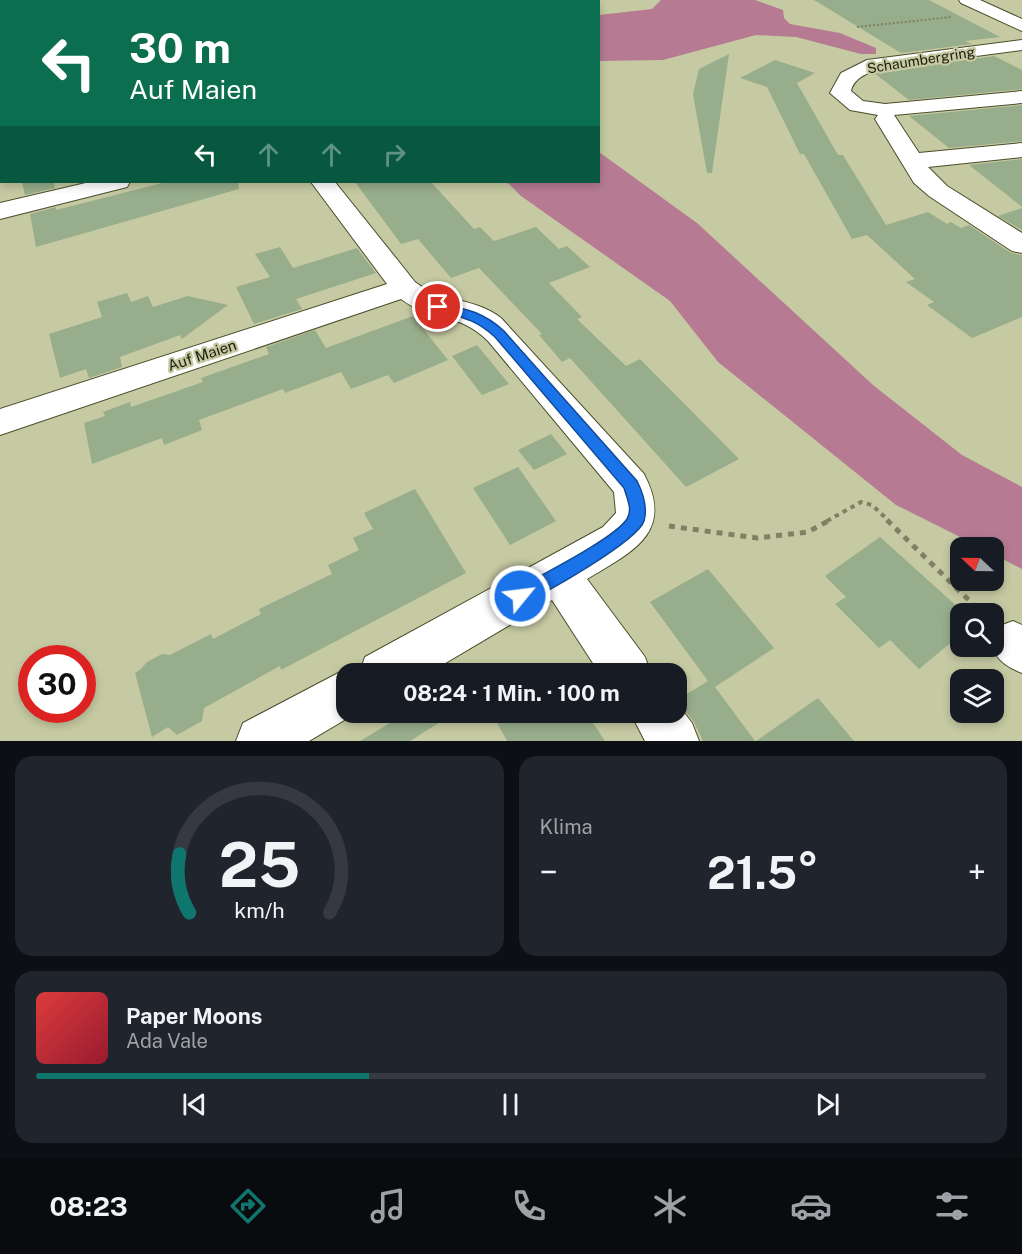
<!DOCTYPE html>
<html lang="de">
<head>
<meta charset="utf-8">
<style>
	body { margin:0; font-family:"Public Sans",sans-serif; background:#20242c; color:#f1f3f6; height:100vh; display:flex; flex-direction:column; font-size:22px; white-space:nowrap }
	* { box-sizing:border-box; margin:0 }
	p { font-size:20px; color:#9ea1a6 }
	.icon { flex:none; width:33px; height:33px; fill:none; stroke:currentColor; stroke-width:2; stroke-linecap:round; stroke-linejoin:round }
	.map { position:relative; height:741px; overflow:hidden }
	.side { display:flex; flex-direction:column; gap:15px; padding:15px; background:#0d0f14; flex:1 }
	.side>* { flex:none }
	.banner { position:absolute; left:0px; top:0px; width:600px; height:183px; box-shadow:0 3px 9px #0003; background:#0b6e4f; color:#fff; overflow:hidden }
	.needle { width:39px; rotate:292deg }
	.controls { position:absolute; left:950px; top:537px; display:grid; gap:12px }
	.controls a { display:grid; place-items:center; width:54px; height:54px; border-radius:12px; background:#171b24; box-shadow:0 3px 9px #0003; font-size:30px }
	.speed { position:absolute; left:18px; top:645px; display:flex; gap:12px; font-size:30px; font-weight:700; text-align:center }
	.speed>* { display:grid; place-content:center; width:78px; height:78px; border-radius:50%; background:#171b24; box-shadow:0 3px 9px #0003; line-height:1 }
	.speed .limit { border:9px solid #d22; background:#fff; color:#111 }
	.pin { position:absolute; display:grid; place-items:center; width:51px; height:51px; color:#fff; margin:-26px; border:3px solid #fff; border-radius:50%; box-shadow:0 2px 6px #0007 }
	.me { position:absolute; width:66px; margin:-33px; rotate:61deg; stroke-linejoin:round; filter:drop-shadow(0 0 4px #0008) }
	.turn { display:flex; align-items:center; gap:21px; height:126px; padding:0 30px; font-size:27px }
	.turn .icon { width:78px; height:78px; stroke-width:2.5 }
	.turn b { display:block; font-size:42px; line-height:51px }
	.lanes { display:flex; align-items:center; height:57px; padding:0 30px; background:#0003; justify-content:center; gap:30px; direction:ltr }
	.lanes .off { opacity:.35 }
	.big { font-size:45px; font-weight:700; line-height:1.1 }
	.side .card { flex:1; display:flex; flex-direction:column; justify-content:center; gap:9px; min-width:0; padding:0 21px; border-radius:18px; background:#20242c }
	.side .dial { align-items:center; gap:0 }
	.dial svg { height:156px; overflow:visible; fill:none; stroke:#363941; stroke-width:7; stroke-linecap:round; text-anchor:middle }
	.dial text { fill:#f1f3f6; stroke:none }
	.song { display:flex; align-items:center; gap:18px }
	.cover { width:72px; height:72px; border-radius:9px; background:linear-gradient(135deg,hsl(0 70% 55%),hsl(350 70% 35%)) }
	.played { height:6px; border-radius:3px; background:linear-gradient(90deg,#0f766e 35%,#363941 35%) }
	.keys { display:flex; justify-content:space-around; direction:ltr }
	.heat { display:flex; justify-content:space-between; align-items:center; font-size:33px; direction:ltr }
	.side .tiles { flex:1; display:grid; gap:15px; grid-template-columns:1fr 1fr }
	.card:last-child { grid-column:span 2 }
	.trip { position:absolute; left:336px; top:663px; width:351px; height:60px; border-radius:18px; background:#171b24; box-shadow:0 3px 9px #0003; font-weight:700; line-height:60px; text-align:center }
	.tab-bar { display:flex; height:96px; justify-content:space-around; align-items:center; background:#090b0e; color:#9ea1a6 }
	.tab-bar .icon { width:42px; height:42px }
	.tab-bar .current { color:#0f766e }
	.tab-bar b { font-size:27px; color:#f1f3f6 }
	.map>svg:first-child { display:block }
	.forest { fill:#b67b93 }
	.building { fill:#98ad8b }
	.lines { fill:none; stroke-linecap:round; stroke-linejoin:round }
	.minor-casing { stroke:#4a4d29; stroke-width:2 }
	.path-far2 { stroke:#7e8163; stroke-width:2; stroke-dasharray:2 2; stroke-linecap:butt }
	.path-far1 { stroke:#7e8163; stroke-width:4; stroke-dasharray:4.5 4.5; stroke-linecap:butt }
	.path { stroke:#7e8163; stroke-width:5; stroke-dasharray:6 6; stroke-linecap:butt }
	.minor { fill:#fff; fill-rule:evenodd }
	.route { fill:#1a73e8; stroke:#114b97; stroke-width:1.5 }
	.labels { text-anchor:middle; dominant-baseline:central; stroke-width:4.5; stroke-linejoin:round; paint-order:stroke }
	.far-street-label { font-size:14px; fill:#1c1d0e; stroke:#c6caa2 }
	.street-label { font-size:15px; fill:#1c1d0e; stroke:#c6caa2 }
</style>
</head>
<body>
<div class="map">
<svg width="1022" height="741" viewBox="0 0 1022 741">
	<rect width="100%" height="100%" fill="#c6caa2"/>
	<g class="forest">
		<polygon points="661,0 755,0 783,10 784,18 790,24 840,33 876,48 876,54 861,54 796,37 756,35 663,60 599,61 599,15 652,9"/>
		<polygon points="599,152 697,223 873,385 962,455 1022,487 1022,569 993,554 993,548 980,547 896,505 718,362 670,301 521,196 507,182 598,182"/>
	</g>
	<g class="building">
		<polygon points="814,0 929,0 1000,37 965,41 972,44 901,53"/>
		<polygon points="729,54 712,173 707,173 693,94 699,69"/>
		<polygon points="994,56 1022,70 1022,89 909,100 874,73"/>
		<polygon points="775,60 815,73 797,83 838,155 843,155 886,225 928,212 947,224 951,222 961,228 969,225 1011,253 1022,255 1022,317 972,338 927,305 934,302 906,282 915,279 867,235 852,239 804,154 800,154 767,87 740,78"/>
		<polygon points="1022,105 1022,141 949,148 909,116"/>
		<polygon points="1022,159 1022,207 969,165"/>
		<polygon points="22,182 54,182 55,188 25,195"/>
		<polygon points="166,182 238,182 239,189 36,247 30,214 56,207 56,210"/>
		<polygon points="355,182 431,182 474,229 480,227 494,241 536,227 559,249 567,246 590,267 549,283 582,317 577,319 626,366 640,359 739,459 686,487 570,358 562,362 539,335 542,334 479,268 451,278 418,239 401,244"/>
		<polygon points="1022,208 1022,230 998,216"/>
		<polygon points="280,247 293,268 357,248 376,273 296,299 302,309 254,324 236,287 270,277 255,254"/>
		<polygon points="127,293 131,302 148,296 153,307 188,296 228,305 182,339 180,335 120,357 122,367 89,378 86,369 60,378 49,334 102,317 97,302"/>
		<polygon points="413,316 448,360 394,383 388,375 351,389 341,372 285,393 283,389 199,420 202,430 164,445 162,438 92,464 84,423 105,416 103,412 130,402 131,407 203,382 201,378 269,354 266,347 315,330 326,348"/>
		<polygon points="477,345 509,384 482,395 452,356"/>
		<polygon points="551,434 567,454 534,470 518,450"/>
		<polygon points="518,467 556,521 510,545 473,488"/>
		<polygon points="415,489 466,573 281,670 280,666 204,708 202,721 177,735 168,727 152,737 135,673 141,669 147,662 162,654 170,655 211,634 213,639 261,614 259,609 332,574 328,565 359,550 353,538 373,529 364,513"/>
		<polygon points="880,537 960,609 960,635 919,669 890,640 879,648 835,604 846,597 825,576"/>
		<polygon points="708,569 774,648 715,687 755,741 703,741 694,722 677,700 708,681 650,602"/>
		<polygon points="818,698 854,741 756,741"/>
		<polygon points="408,712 456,712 410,741 360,741"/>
		<polygon points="491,712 586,712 605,741 507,741"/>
	</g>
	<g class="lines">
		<g class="minor-casing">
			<g id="minor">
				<polygon points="78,0 94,0 77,2"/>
				<polygon points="219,0 255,0 256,2 218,2"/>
				<polygon points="326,0 352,0 325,2"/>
				<polygon points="959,0 980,0 1022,19 1022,31 961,3"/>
				<polygon points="0,32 2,32 0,43"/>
				<path d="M1022,40V50L878,69C866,74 854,78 851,91L863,101L885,104L1022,91V103L894,115L919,153L1022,143V157L928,167L947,186L1022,233V253L1012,251L929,196L914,183L875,119L878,115L850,110L830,93L841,73L867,60Z"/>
				<polygon points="90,182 130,182 127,187 0,219 0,203"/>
				<path d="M311,182H335L415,282C441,302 476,298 501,318L644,474C675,533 632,552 587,579L645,657L651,674H600L552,600L427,674H359L365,657L603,527L616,513L614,492L488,341C458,311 431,322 401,299L0,435V409L387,284Z"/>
				<path d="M1013,621L1022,625V673C999,664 987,652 997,627Z"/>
				<polygon points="346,669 356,674 346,674 346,712 358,712 309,741 236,741 243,723"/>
				<polygon points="676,702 692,723 699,741 645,741 630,712 676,712"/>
			</g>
		</g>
		<polyline class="path-far2" points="857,27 952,17"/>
		<polyline class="path-far1" points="827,521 861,502 872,505 889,521"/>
		<g class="path">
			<polyline points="887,520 983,614"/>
			<polyline points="669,526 757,538 808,532 830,520"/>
		</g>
		<use href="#minor" class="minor"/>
	</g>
	<path class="route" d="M438,303C466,309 482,311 504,331L637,481C643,493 648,507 644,521C638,541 541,596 520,605L513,602L511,596L513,591C537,577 614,539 627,519C633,510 627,498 624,488L495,337C474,318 460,317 433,309L432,307L433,304Z"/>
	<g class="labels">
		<g class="far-street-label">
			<text transform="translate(921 60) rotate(-9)">Schaumbergring</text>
		</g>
		<g class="street-label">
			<text transform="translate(202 355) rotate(-18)">Auf Maien</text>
		</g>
	</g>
</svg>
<div class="controls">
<a><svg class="needle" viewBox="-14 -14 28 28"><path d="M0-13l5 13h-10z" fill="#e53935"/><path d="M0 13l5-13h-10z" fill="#9ea1a6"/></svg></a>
<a><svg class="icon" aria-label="search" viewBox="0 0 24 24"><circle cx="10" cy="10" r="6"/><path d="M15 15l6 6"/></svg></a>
<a><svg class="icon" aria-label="layers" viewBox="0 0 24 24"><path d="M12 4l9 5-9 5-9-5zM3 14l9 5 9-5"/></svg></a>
</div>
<div class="speed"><div class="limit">30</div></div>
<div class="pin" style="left:438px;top:307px;background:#d93025"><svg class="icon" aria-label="arrive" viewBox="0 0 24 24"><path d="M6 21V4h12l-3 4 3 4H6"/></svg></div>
<svg class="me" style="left:520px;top:596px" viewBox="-20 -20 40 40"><circle r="17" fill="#1a73e8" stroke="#fff" stroke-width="3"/><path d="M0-11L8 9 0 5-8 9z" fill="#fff"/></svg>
<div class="trip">08:24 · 1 Min. · 100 m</div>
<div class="banner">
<div class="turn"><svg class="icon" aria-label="left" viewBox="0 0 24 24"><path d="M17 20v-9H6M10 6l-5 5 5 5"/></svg><div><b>30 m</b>Auf Maien</div></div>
<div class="lanes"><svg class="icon" aria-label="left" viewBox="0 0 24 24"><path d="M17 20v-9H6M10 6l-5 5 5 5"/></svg><svg class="icon off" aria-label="ahead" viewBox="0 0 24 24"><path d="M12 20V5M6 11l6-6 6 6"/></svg><svg class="icon off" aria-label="ahead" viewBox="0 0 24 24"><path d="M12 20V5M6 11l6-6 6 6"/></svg><svg class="icon off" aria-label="right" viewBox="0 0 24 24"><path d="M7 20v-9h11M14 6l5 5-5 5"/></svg></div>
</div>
</div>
<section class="side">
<div class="tiles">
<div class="card dial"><svg viewBox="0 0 100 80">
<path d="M14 69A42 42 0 1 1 86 69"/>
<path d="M14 69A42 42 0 0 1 9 39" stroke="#0f766e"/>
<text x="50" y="56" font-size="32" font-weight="700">25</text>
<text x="50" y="72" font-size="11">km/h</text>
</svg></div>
<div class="card"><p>Klima</p>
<div class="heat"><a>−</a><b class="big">21.5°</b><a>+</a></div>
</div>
<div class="card">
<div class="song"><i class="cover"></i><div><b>Paper Moons</b><p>Ada Vale</p></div></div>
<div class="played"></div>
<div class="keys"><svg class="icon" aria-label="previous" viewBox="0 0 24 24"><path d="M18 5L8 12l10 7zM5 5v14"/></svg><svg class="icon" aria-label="pause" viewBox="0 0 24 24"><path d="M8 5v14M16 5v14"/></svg><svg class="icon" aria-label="next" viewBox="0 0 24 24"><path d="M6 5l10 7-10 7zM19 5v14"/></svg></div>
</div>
</div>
</section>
<nav class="tab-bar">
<b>08:23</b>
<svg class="icon current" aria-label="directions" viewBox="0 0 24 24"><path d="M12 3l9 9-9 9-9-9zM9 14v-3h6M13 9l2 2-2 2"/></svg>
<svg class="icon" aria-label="music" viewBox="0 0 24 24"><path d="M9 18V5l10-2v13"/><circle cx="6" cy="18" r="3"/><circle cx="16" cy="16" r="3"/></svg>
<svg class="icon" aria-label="phone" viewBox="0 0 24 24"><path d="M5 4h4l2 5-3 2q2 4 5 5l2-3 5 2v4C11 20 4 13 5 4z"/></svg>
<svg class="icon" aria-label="climate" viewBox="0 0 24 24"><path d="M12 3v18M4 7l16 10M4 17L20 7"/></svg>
<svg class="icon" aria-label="car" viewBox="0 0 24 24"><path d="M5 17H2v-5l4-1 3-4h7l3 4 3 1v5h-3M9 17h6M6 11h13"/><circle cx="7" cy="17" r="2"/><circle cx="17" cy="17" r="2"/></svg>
<svg class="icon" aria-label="filters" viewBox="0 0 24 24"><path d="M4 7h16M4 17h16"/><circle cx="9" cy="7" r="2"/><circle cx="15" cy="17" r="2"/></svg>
</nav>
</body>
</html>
